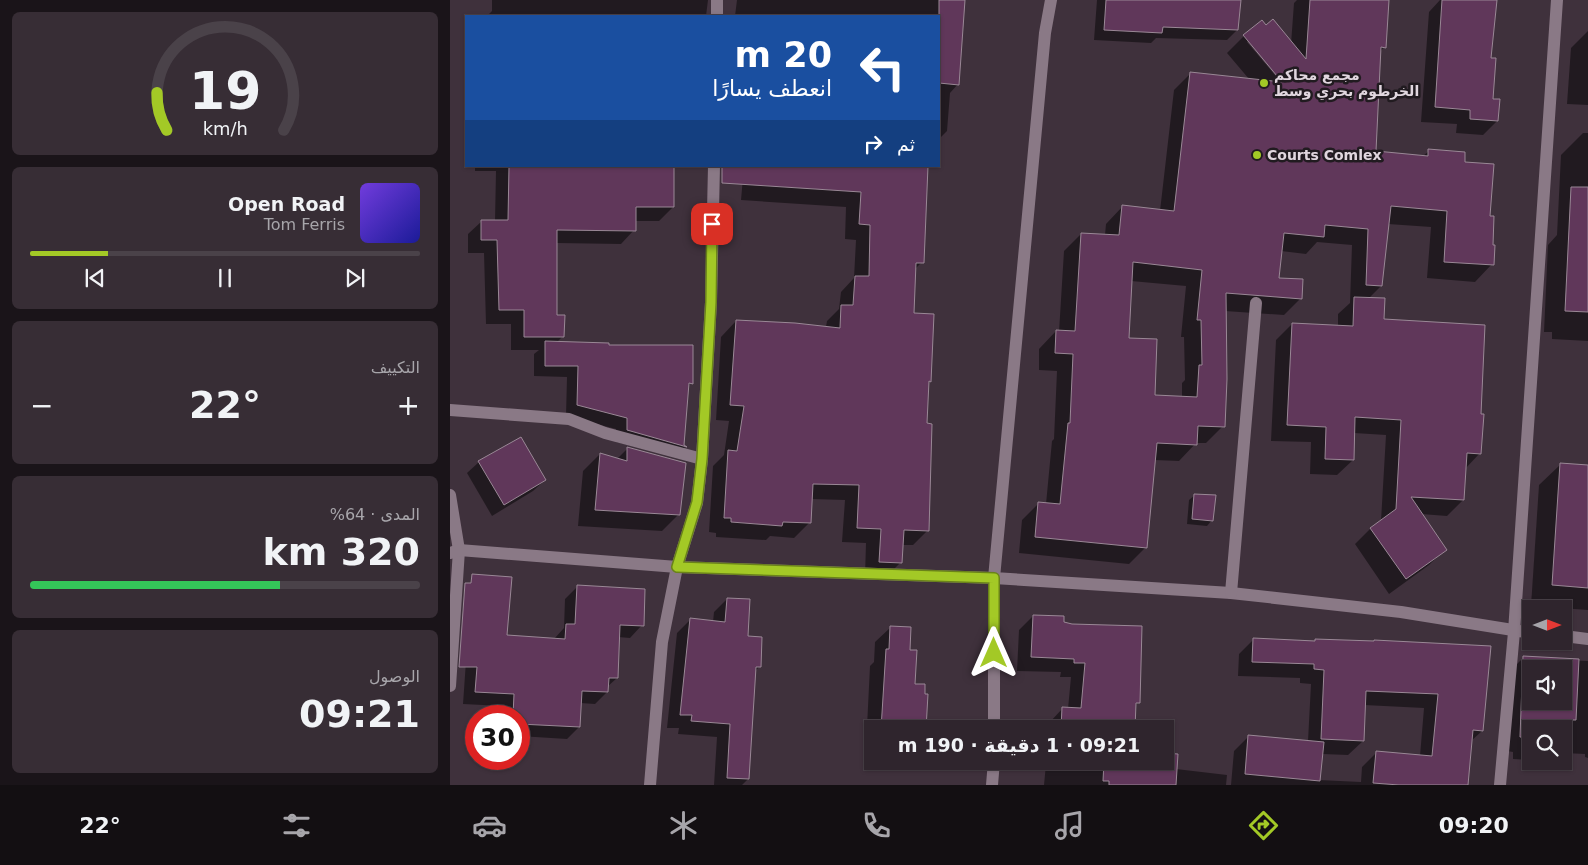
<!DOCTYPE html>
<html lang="ar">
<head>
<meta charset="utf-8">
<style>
	body { margin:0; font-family:"DejaVu Sans",Cairo,sans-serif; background:#372d35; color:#f1f3f6; direction:rtl; height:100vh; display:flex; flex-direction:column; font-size:19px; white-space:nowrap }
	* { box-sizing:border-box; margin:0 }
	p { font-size:16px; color:#a7a5aa }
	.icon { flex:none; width:28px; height:28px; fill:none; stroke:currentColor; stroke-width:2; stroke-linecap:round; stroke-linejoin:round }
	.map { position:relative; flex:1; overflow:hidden; direction:ltr }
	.details { display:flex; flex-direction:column; gap:12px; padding:12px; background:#1a1419; width:450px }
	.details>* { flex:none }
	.top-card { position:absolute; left:15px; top:15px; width:475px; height:152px; border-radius:0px; box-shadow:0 1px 4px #0004,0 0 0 1px #4a4249; direction:rtl; background:#1a4fa0; color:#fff; overflow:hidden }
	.needle { width:32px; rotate:90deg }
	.buttons { position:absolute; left:1072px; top:600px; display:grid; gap:10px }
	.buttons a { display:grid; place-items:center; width:50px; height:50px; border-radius:0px; background:#2f252d; box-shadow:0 1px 4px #0004,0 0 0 1px #4a4249; font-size:25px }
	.speed { position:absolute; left:15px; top:705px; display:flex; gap:10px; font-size:25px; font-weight:700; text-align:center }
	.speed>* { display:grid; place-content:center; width:65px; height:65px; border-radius:50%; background:#2f252d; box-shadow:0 1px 4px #0004,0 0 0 1px #4a4249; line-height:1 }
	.speed .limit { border:8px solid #d22; background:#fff; color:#111 }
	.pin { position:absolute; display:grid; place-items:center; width:42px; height:42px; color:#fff; margin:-21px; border-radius:10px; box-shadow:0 2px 8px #0006 }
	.me { position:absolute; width:55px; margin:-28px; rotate:0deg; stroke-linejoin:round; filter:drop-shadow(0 0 4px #0008) }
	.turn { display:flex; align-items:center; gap:18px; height:105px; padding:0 25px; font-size:22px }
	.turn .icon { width:65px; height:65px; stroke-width:2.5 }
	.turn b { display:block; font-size:35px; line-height:42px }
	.then { display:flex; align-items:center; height:48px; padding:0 25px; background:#0003; gap:10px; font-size:19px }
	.big { font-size:38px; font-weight:600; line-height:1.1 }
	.details .widget { flex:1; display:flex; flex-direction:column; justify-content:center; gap:8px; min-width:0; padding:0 18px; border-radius:8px; background:#372d35 }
	.details .dial { align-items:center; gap:0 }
	.dial svg { height:130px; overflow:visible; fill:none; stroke:#4a4249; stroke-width:7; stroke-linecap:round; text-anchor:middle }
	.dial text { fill:#f1f3f6; stroke:none }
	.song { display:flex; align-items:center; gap:15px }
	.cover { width:60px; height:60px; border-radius:8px; background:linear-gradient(135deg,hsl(260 70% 55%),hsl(240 70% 35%)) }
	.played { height:5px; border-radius:2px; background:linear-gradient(90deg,#a3c926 20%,#4a4249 20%) }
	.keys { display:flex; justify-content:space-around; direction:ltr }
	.heat { display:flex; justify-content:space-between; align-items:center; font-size:28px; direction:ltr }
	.charge { height:8px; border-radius:4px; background:linear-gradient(90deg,#34c759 64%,#4a4249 0) }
	.trip { position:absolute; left:414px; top:720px; width:310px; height:50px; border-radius:0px; background:#2f252d; box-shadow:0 1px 4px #0004,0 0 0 1px #4a4249; font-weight:600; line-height:50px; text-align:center; direction:rtl }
	.dock { display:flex; height:80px; justify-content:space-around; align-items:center; background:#130f12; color:#a7a5aa }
	.dock .icon { width:35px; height:35px }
	.dock .current { color:#a3c926 }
	.dock b { font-size:22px; color:#f1f3f6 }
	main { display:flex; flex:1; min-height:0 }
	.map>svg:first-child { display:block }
	.shadow { fill:#0007; fill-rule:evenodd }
	.building { fill:#60375a; stroke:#9a8896; fill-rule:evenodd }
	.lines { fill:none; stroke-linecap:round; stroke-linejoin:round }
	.minor { stroke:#8a7986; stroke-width:12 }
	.route-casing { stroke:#6a8319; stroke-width:12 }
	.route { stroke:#a3c926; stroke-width:9 }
	.poi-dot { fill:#a3c926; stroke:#211b20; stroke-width:2 }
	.labels { text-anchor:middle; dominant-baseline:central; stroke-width:5; stroke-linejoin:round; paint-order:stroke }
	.poi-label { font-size:14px; font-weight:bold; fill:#e1d7df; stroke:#211b20; text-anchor:start }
</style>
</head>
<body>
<main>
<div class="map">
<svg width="1138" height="785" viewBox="0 0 1138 785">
	<rect width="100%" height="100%" fill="#3f313c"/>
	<g class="shadow">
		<polygon points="42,0 258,0 256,16 37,16 42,11"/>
		<polygon points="287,0 513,0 508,84 500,93 497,131 489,139 489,16 285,16"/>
		<polygon points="647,0 790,0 787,30 777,40 706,38 701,43 644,40"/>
		<path d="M847,0H938L934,47L930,52L925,152L973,156L979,151L1013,163L1038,217L1042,264L1025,282L977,278L981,227L938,224L931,286L918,299L933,320L1029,415L1030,453L1015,469L1013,500L997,516L971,514L995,549L979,565L939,594L905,544L920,529L931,521L936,435L904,433L903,460L887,475L860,474L861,442L821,441L826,340L842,324L888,326V314L900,303L902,245L867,242L856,254L831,251L828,279L851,298L834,315L775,311L773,426L756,443H746L729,461L704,460L696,547L679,564L569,553L572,520L589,503L596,504L602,441L604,439L607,371L589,370V349L606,331L609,332L614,251L631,234L655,235L656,224L673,206L710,211L724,90L741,73L799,79L777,53L794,36L841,44L844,3ZM799,40L837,86L835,87L797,42ZM681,281L736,286L731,337H734L735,380L732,383V397L704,396L678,340Z"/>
		<polygon points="990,0 1030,0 1040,59 1041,100 1047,121 1033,135 1006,133 1007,124 971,122 979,12"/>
		<polygon points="1138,31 1138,105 1117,104 1121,48"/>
		<polygon points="1133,133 1138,133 1138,341 1102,339 1102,332 1094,332 1098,245 1107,235 1111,155"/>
		<polygon points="25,166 223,166 223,207 209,221 185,221 184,230 171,244 106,243 106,316 113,336 106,343 241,383 237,387 232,446 235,447 225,457 166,442 166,429 116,416 117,377 84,376 84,354 89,350 61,350 61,324 36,324 34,253 18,253 18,234 32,221 45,221 46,171 25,171"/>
		<polygon points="294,166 477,166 472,262 464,270 463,314 479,381 478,383 475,424 478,530 463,545 452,545 450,563 435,578 415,576 416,543 392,542 395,500 361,499 359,523 344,538 320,536 316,540 266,537 266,533 259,532 263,466 274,455 279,421 266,420 271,337 286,321 376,327 377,321 389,309 391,292 404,278 406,240 395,239 396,207 291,200"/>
		<polygon points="177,449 229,514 212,531 128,526 133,471 150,454 167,459"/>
		<polygon points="29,462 95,480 83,491 42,516 17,473"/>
		<polygon points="1111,464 1138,466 1138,610 1081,606 1089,485"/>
		<polygon points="745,495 762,520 757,526 737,524 739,500"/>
		<polygon points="127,587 192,625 180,638 168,637 167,678 157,687 157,692 145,704 130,703 129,727 117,739 69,736 69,716 51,716 52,706 13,704 21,589 56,636 104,639 114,628 115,599"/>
		<polygon points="277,599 309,667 304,672 298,779 292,785 264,785 267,737 228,734 229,728 217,728 227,633 241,619 263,622 264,612"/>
		<polygon points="583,616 613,623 688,702 685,706 683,729 598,729 599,723 613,708 618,709 621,677 610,677 611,672 567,671 569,630"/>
		<polygon points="441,627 458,651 464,685 475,729 422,729 422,747 416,747 420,666 424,662 425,642"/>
		<path d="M803,640L864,642L866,640L1040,647L1032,731L1020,742L1017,785H781L784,751L799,736L858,741L861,684L850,683V678L788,676L789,654ZM914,705L974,708L970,756L927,752L912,767L911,782L869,780L872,754L898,755L913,741Z"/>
		<path d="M1073,658L1138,661V758L1135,757V754L1114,753V729H1081V760L1063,759V752L1057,751L1059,672ZM1081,669H1114V701H1081Z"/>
		<polygon points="715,754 726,769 777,775 776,785 594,785 596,764 584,764 585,761 715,761"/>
	</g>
	<g class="building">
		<polygon points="489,0 515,0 509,85 489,83"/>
		<polygon points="656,0 791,0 788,30 713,27 712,33 654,30"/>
		<path d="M860,0H939L936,48L931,47L926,151L978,156V149L1015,152V162L1044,164L1040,216H1044L1043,245H1045L1044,265L994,262L997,211L941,206L932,286L916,285L918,229L875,225L874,237L834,233L829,278L853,279L852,299L776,293L777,379L775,427L748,426L747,445L707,443L697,548L585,537L588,502L610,504L618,423H620L623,354L605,353L606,330L625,331L631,233L669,235L672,205L724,211L740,72L832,82L793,35L812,20L816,25L823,19L856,59ZM683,262L752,270L747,320H751L752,365H749L747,397L705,395L707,339L679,338Z"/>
		<polygon points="992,0 1047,0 1041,58 1046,58 1043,99 1050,99 1048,121 1020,119 1020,110 985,107"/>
		<polygon points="59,166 224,166 224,207 186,207 186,231 107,230 107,315 115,315 114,337 74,337 74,310 49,310 47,240 31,240 31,220 58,220"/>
		<polygon points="272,166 478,166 474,263 466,263 464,313 484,314 481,382 479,381 477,423 482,424 479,531 454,530 452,563 429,562 431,529 407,528 409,485 363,484 361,523 333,522 332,526 281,522 281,518 274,518 278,450 287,451 294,406 280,405 286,320 345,323 390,328 391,305 403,305 405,276 419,276 420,225 409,224 411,192 272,183"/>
		<polygon points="1121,187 1138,187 1138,312 1115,311"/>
		<polygon points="904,297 935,298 934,319 1035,325 1031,414 1034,414 1031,454 1017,453 1014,500 961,497 997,550 956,579 920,528 946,509 951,420 905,417 904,460 875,459 876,427 837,425 842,323 903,326"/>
		<polygon points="95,341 159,343 159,345 243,345 243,384 239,383 234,445 237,447 177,430 177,418 127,405 128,366 95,366"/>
		<polygon points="71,437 96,480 54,505 28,461"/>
		<polygon points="177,447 236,463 230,515 145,510 150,453 177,461"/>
		<polygon points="1110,463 1138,465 1138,588 1102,585"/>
		<polygon points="744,494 766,495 763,521 742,519"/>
		<polygon points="22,574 62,577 57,635 115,639 116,624 125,624 127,585 195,589 194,626 170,625 168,678 159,678 158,692 132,691 130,727 69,724 69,716 63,716 64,694 25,692 27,667 9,667 15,583 21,583"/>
		<polygon points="277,598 300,599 298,636 312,637 311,667 306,667 299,779 277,778 280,724 241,721 242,715 230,715 240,618 275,622"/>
		<polygon points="583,615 614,616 614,622 622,624 692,626 690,703 686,703 685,729 611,729 612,707 631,708 635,663 624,663 624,659 581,657"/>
		<polygon points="440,626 461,627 460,650 467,650 465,684 475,684 475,694 478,694 476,729 431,729 436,649 439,649"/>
		<polygon points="803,638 865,641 865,639 924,641 924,640 1041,646 1033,731 1023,730 1018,785 949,785 923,783 926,751 982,756 988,694 916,691 914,741 871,739 874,670 864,669 864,664 802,662"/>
		<path d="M1073,656L1129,659L1126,720H1122L1121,739H1114V729H1081V738L1070,737ZM1081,669H1114V701H1081Z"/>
		<polygon points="798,735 874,742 870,781 795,774"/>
		<polygon points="715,753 728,754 726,785 659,785 659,781 653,781 654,761 715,761"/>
	</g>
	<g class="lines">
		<g class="minor">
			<polyline points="601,0 595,33 544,578 781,593 951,612 1081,633"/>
			<polyline points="267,16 267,0"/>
			<polyline points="0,410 119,419 155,433 252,459"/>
			<polyline points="0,495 9,550 0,686"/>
			<polyline points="0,553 9,550 227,567 544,578 544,729"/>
			<polyline points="781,593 806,303"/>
			<polyline points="1114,636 1138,639"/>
			<polyline points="200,785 212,642 227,567 247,503 252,459 261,302 264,166"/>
			<polyline points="542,785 544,761"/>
			<polyline points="1050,785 1064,632 1107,0"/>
		</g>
	</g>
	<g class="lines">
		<g class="route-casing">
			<polyline id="route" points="262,224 261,302 252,459 247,502 227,567 544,578 544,653"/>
		</g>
		<use href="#route" class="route"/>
	</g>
	<g class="poi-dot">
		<circle cx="814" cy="83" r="5"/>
		<circle cx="807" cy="155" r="5"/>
	</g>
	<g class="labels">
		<g class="poi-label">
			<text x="824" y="75">مجمع محاكم<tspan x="824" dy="16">الخرطوم بحري وسط</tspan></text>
			<text x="817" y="155">Courts Comlex</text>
		</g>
	</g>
</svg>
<div class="buttons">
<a><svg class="needle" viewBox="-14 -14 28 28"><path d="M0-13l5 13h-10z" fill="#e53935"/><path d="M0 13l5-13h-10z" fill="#a7a5aa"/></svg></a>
<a><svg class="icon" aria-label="sound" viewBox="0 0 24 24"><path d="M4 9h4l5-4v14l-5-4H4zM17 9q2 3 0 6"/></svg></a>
<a><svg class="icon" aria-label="search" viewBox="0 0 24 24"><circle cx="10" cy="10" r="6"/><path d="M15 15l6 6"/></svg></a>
</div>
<div class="speed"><div class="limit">30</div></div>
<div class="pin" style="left:262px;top:224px;background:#d93025"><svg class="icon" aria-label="arrive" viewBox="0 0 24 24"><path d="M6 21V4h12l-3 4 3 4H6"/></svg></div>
<svg class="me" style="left:544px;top:653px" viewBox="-20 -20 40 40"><path d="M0-17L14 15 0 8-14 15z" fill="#a3c926" stroke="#fff" stroke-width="4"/></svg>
<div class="trip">09:21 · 1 دقيقة · 190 m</div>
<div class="top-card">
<div class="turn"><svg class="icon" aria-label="left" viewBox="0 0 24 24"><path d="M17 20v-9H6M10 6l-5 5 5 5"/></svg><div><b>20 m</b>انعطف يسارًا</div></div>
<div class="then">ثم<svg class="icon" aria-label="right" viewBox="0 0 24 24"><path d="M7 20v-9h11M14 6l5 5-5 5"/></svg></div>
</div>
</div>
<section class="details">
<div class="widget dial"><svg viewBox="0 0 100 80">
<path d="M14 69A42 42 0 1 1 86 69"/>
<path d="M14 69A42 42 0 0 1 8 46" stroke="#a3c926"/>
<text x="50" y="56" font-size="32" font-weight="700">19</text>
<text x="50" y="72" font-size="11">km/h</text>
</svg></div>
<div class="widget">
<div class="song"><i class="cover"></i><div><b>Open Road</b><p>Tom Ferris</p></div></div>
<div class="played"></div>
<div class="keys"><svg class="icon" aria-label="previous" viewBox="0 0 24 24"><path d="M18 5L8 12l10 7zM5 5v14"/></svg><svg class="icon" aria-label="pause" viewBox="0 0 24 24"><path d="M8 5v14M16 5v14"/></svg><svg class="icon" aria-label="next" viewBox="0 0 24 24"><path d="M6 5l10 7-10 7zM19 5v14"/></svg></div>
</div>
<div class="widget"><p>التكييف</p>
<div class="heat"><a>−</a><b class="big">22°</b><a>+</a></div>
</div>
<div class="widget"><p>المدى · 64%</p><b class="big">320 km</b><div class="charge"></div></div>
<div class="widget"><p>الوصول</p><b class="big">09:21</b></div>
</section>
</main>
<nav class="dock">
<b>09:20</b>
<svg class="icon current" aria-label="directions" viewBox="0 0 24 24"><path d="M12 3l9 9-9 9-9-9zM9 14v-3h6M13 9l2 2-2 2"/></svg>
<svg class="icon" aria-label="music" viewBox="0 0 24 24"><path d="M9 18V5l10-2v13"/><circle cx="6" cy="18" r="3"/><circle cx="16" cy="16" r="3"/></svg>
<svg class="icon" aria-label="phone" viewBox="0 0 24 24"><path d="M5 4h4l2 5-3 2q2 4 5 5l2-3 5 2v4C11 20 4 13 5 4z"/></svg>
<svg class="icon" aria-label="climate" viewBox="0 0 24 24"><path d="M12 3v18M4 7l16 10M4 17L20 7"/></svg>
<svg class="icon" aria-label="car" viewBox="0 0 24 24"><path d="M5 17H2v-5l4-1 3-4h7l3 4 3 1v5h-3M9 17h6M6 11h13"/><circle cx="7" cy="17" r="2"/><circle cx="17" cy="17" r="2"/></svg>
<svg class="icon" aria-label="filters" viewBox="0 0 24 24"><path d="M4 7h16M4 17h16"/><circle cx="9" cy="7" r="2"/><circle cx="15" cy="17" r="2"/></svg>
<b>22°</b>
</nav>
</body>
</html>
